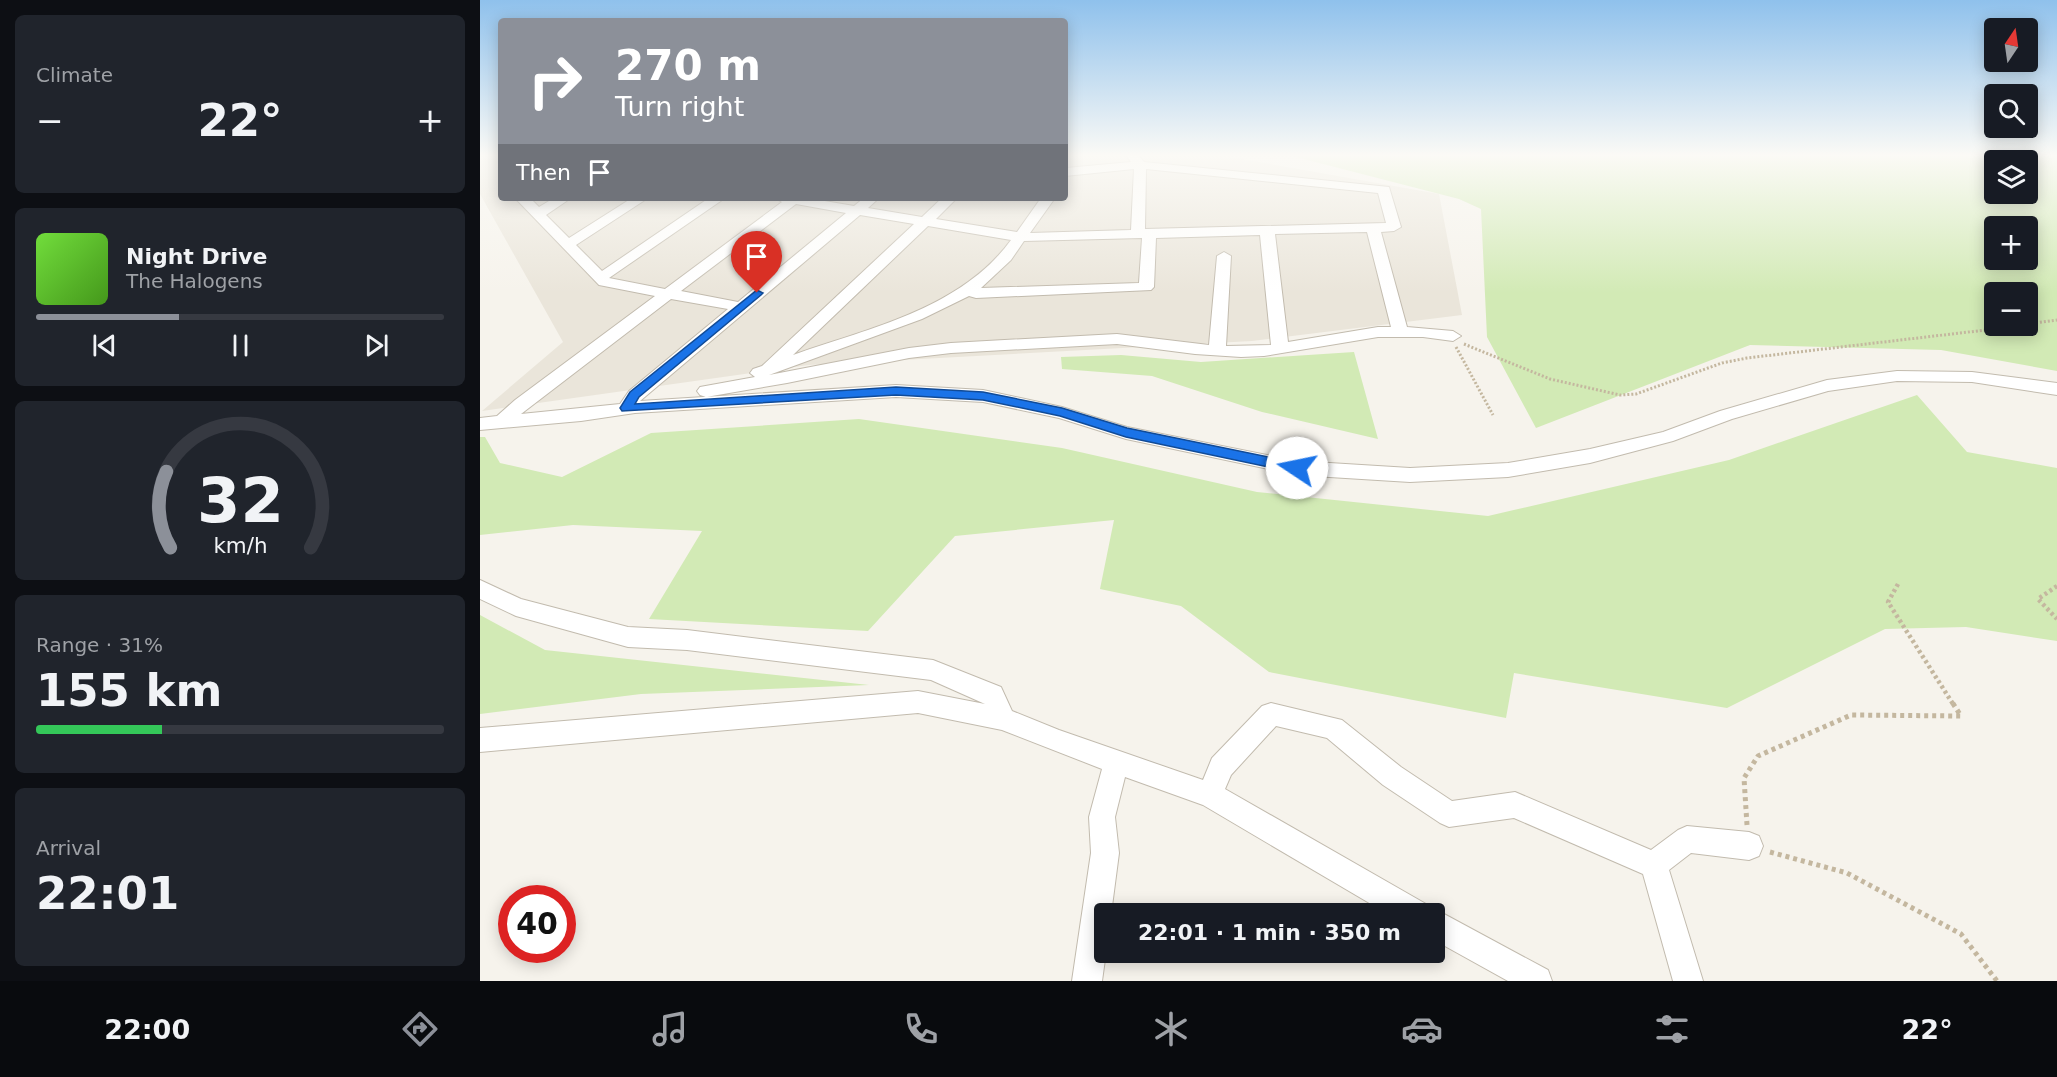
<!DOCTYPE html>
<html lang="en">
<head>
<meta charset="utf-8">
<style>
	body { margin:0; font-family:"DejaVu Sans",sans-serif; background:#20242c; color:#f1f3f6; height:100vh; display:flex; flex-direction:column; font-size:22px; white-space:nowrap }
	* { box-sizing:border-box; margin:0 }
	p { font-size:20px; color:#9ea1a6 }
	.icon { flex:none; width:33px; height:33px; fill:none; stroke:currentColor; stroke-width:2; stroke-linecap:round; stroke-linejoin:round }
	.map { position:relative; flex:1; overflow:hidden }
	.side { display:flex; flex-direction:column; gap:15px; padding:15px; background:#0d0f14; width:480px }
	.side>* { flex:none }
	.hud { position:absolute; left:18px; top:18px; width:570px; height:183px; border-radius:6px; box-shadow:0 3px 15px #0003; background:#8c9099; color:#fff; overflow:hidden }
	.needle { width:39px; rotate:13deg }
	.controls { position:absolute; left:1504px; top:18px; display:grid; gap:12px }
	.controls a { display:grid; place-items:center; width:54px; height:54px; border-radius:6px; background:#171b24; box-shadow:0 3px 15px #0003; font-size:30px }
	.speed { position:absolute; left:18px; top:885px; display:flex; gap:12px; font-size:30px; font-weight:700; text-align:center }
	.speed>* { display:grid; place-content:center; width:78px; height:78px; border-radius:50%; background:#171b24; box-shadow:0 3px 15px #0003; line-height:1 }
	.speed .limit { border:9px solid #d22; background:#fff; color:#111 }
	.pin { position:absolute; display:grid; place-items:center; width:51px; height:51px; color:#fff; margin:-62px -26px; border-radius:50% 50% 50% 0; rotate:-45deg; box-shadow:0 0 6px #0007 }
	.pin .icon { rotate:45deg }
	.me { position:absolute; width:66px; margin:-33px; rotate:281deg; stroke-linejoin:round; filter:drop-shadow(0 0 4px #0008) }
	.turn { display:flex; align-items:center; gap:21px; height:126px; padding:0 18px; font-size:27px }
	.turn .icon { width:78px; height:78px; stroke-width:2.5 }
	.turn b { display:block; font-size:42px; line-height:51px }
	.then { display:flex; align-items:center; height:57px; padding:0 18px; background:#0003; gap:12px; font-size:22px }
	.big { font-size:45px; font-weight:700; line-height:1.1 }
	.side .card { flex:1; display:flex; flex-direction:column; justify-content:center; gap:9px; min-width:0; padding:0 21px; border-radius:9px; background:#20242c }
	.side .dial { align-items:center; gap:0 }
	.dial svg { height:156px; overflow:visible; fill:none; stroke:#363941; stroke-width:7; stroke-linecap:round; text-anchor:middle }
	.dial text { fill:#f1f3f6; stroke:none }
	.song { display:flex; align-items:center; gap:18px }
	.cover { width:72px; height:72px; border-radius:9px; background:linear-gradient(135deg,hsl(100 70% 55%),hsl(100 70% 35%)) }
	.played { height:6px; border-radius:3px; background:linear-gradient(90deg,#8c9099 35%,#363941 35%) }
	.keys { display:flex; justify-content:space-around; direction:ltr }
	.heat { display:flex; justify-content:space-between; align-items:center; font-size:33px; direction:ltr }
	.charge { height:9px; border-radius:4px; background:linear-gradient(90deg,#34c759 31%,#363941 0) }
	.trip { position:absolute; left:614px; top:903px; width:351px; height:60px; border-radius:6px; background:#171b24; box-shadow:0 3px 15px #0003; font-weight:700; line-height:60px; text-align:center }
	.tab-bar { display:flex; height:96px; justify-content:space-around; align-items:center; background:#090b0e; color:#9ea1a6 }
	.tab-bar .icon { width:42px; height:42px }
	.tab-bar .active { color:#8c9099 }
	.tab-bar b { font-size:27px; color:#f1f3f6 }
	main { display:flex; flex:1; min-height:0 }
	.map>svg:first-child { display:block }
	.residential { fill:#eae5da }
	.green { fill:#d2eab5; fill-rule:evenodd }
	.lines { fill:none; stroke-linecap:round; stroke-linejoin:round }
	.minor-casing { stroke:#c2bbae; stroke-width:2 }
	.path-far2 { stroke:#c4b79f; stroke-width:3; stroke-dasharray:2 2; stroke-linecap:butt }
	.path-far1 { stroke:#c4b79f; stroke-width:4.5; stroke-dasharray:3 3; stroke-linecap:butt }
	.path { stroke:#c4b79f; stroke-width:5; stroke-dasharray:4 4; stroke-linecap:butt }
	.minor { fill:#fff; fill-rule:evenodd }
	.route { fill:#1a73e8; stroke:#114b97; stroke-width:1.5 }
</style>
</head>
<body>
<main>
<section class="side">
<div class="card"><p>Climate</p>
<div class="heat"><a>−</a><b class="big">22°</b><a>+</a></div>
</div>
<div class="card">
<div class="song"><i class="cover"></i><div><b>Night Drive</b><p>The Halogens</p></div></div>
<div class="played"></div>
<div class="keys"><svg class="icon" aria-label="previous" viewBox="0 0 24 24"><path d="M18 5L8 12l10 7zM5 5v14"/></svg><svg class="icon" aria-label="pause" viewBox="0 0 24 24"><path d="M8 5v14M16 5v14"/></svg><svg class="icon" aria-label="next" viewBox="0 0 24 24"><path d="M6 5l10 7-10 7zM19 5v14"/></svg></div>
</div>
<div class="card dial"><svg viewBox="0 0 100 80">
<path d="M14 69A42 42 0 1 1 86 69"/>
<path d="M14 69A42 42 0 0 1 12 30" stroke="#8c9099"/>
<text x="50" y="56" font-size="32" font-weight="700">32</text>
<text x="50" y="72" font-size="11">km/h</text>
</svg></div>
<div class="card"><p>Range · 31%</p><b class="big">155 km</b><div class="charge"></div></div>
<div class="card"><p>Arrival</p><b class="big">22:01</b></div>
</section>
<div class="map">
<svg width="1577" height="981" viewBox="0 0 1577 981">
	<rect width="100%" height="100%" fill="#f6f3ec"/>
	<polygon class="residential" points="0,156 21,156 21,198 585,198 585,156 745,156 959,194 982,315 772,341 329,365 2,411 83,342 0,194"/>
	<g class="green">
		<path d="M812,156H1577V371L1461,350L1270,345L1056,428L1007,337L1001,209L979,199ZM1515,160H1548V194H1515ZM1515,226H1548V260H1515ZM1515,292H1548V326H1515Z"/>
		<polygon points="874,352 898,439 782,412 672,376 582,369 581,357 641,355 721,362"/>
		<polygon points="1437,395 1487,452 1577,468 1577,641 1486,627 1405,629 1247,708 1034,673 1026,718 789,672 701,606 620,589 634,520 475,536 388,631 169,619 222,531 93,525 0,535 0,437 5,437 20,463 82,477 171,433 379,419 582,448 777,492 1008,516 1249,460"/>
		<polygon points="0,615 65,650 389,685 161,694 0,714"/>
	</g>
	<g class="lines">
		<g class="minor-casing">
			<g id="minor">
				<path d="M647,156H659L664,162L909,187L921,227L914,231L901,232L927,327L973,331L981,336L973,341L943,337H898L784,356L761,357L715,354L637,344L471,353L429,358L307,383L226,397L220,395L217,391L220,387L275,377L270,373L273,369L282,366L434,224L380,215L160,401L416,385L503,390L582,407L647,427L817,461L930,468L1028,463L1110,449L1183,432L1240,411L1347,380L1417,371L1492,372L1577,383V395L1492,382L1417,381L1348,391L1252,419L1193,441L1110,463L1028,477L930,482L817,475L646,439L579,418L503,402L416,397L155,413L101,421L0,430V418L17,416L35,400L175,296L119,285L35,198H50L59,207L74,198H91L66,215L89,238L152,198H168L96,245L122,271L229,198H245L129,278L185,289L302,202L295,198H327L374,206L384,198H399L388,208L442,217L462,198H477L456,219L537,232L561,198H575L550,233L651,230L654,169L585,176L586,168L651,162ZM666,169L898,193L906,223L665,229ZM316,204L366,213L258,302L201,291ZM448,226L531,240C481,309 389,328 313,355ZM887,232L911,327H898L808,342L795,234ZM780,235L791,345L746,346L751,256L744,252L737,256L729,345L637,334L471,343L429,348L289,375L442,319L489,296L496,298L671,290L674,287L676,238ZM662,238L659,283L501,288L531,260L544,241ZM191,299L248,309L149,391L140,404L41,414Z"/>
				<polygon points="0,580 41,599 148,627 207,630 453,660 521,687 532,711 579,730 723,780 732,758 782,706 791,703 862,720 921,767 972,801 1035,792 1171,850 1198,830 1207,826 1269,832 1279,836 1283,846 1279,856 1269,860 1211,853 1189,870 1223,981 1193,981 1163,874 1034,818 969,827 960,823 903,785 847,738 796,726 751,775 745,789 946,904 949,912 954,910 964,914 1068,970 1072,981 1028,981 954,940 954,914 908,914 723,805 645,777 635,817 639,853 631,914 624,914 626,952 622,981 592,981 611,853 609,817 622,769 522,730 438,713 0,752 0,728 438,691 505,704 451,680 207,650 148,647 36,616 0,599"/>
			</g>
		</g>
		<g class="path-far2">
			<polyline points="1548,324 1577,320"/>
			<polyline points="984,344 1070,379 1140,395 1156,394 1242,363 1267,358 1540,326"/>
			<polyline points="976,347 1013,415"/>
		</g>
		<g class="path-far1">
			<polyline points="1418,584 1408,602 1473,704"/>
			<polyline points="1577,586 1558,599 1577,619"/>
		</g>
		<g class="path">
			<polyline points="1267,825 1264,778 1278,756 1371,715 1481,716 1472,702"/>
			<polyline points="1290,852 1367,873 1481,934 1517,981"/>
		</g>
		<use href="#minor" class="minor"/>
	</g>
	<linearGradient id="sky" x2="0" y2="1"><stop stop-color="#8fc1ec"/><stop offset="0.53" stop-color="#fbfaf6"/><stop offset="1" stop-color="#fbfaf6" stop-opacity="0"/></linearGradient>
	<rect width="1577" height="293" fill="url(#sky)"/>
	<polygon class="route" points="277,290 283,293 281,295 159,397 155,404 416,387 503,392 582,408 647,428 817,463 823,468 817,473 646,437 580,416 503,400 416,395 142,411 140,408 150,392"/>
</svg>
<div class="controls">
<a><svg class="needle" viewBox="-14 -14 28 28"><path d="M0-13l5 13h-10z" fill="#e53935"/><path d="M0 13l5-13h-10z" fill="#9ea1a6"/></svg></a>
<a><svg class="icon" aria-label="search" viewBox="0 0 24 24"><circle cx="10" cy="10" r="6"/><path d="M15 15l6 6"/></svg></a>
<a><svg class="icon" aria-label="layers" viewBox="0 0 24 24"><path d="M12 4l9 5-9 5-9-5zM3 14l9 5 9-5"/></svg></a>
<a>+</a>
<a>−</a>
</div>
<div class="speed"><div class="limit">40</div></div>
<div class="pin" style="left:277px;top:293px;background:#d93025"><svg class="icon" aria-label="arrive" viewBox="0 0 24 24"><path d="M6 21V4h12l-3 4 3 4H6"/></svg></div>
<svg class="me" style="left:817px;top:468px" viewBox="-20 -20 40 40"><circle r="19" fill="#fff"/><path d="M0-13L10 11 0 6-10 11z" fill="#1a73e8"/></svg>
<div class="trip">22:01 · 1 min · 350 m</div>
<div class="hud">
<div class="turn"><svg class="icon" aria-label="right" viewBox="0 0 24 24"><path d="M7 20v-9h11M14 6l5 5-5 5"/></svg><div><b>270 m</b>Turn right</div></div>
<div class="then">Then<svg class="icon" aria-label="arrive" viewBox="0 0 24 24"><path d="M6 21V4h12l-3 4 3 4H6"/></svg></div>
</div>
</div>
</main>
<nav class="tab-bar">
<b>22:00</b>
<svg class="icon active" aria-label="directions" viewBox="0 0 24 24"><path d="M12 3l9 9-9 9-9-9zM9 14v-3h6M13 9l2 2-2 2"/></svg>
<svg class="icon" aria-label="music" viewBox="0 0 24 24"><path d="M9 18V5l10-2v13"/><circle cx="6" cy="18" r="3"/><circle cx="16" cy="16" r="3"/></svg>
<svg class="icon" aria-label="phone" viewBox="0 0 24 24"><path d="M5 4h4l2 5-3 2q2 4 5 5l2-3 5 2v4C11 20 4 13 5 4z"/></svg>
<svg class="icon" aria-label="climate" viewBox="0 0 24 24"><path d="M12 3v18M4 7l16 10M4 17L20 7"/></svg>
<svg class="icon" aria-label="car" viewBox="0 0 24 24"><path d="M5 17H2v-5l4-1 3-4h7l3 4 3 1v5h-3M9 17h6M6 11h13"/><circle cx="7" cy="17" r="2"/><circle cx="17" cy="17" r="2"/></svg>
<svg class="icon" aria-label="filters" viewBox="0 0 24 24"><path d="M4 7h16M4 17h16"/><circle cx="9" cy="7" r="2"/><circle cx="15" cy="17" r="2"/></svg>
<b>22°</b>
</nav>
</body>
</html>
